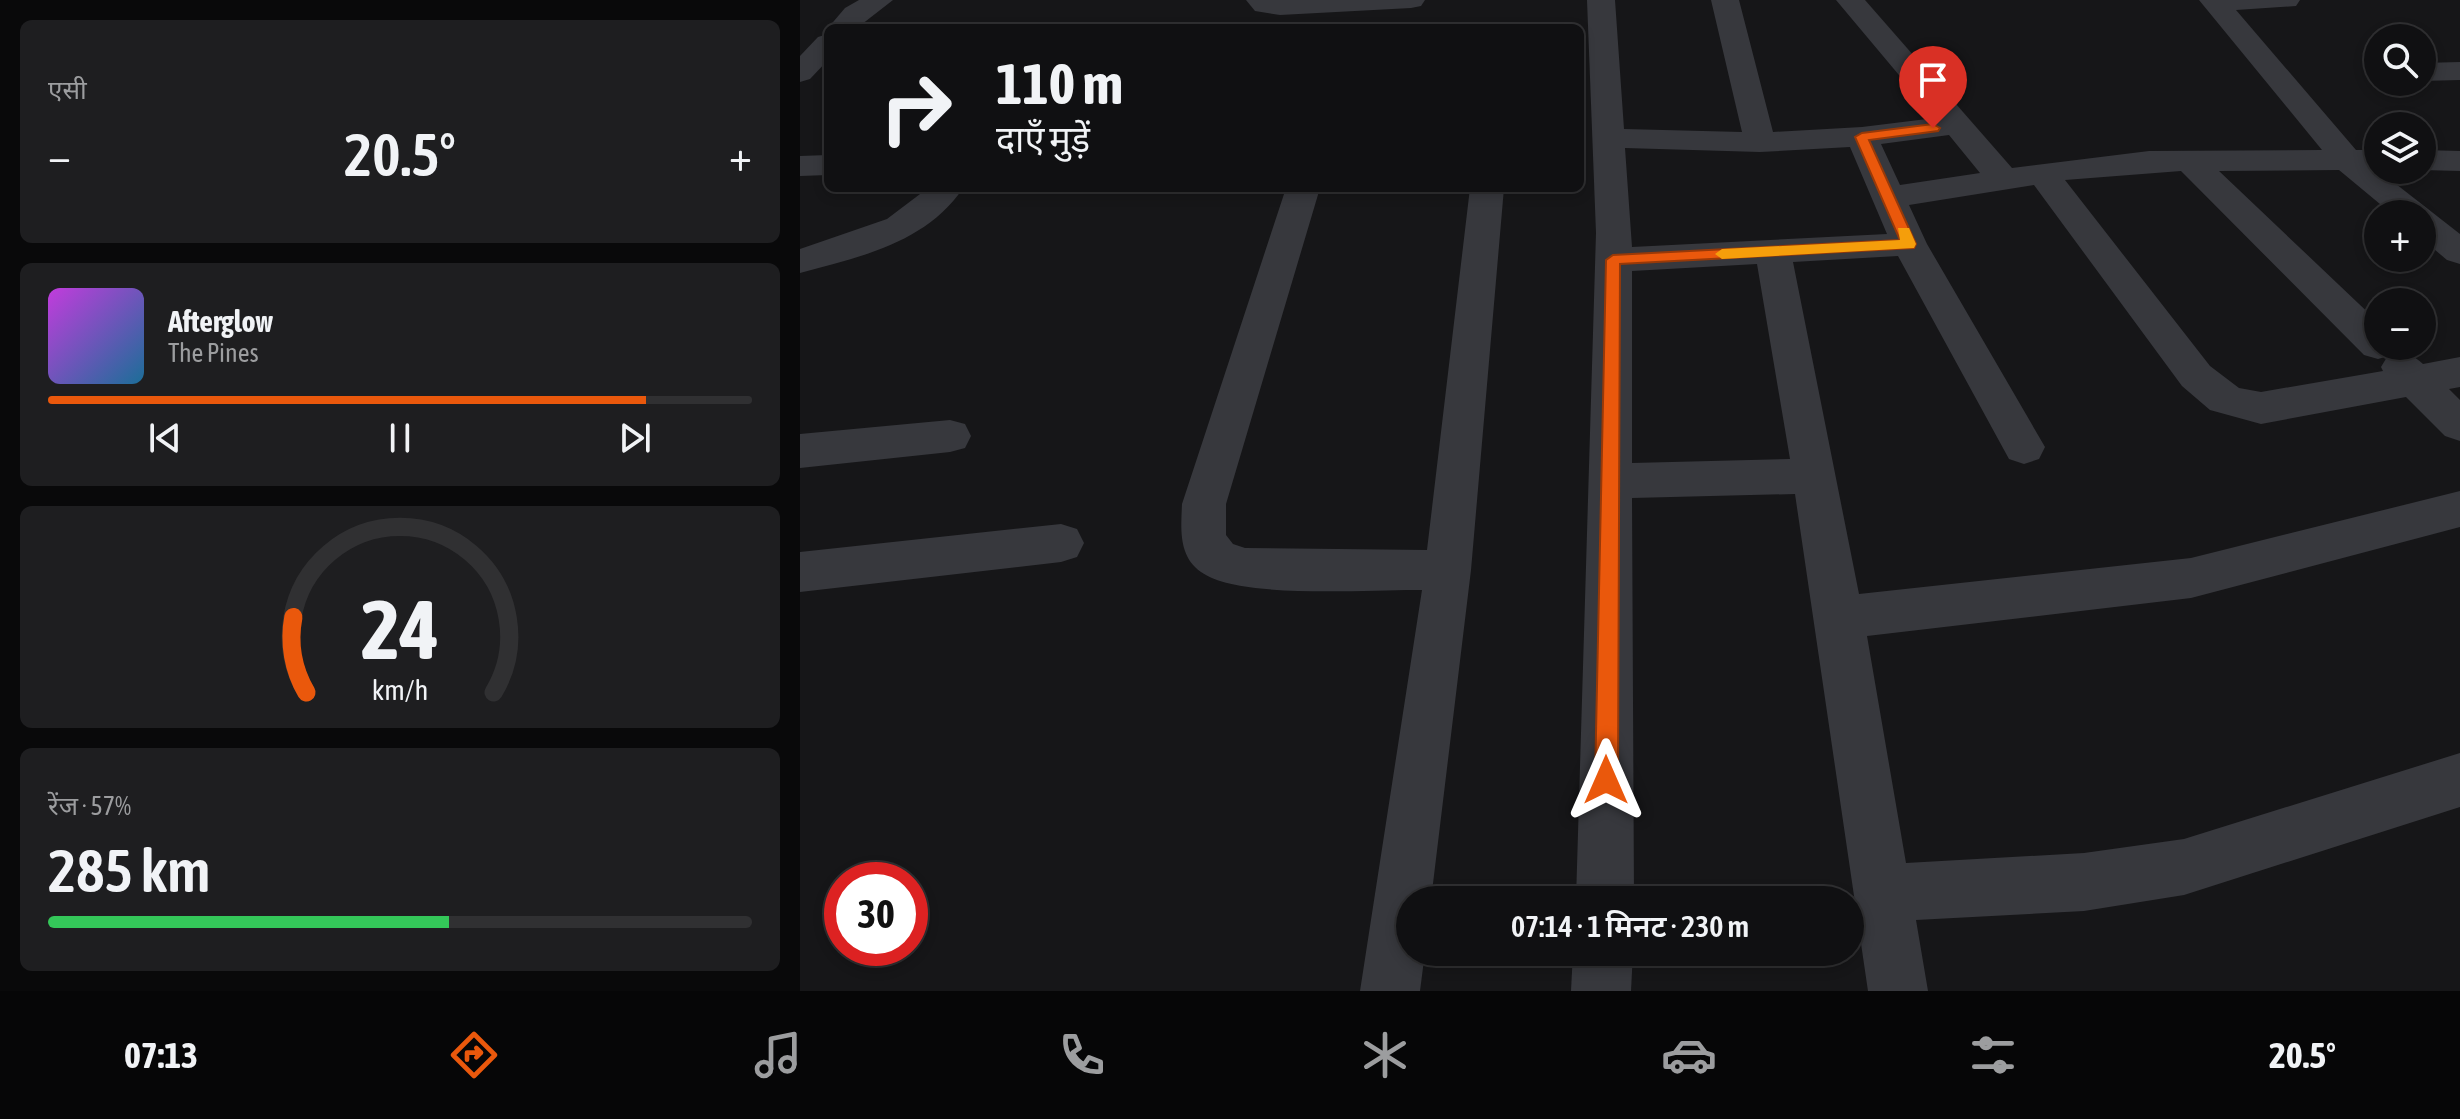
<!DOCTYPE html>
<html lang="hi">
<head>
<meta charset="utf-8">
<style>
	body { margin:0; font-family:"Asap Condensed","Noto Sans Devanagari",sans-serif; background:#1e1e20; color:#f1f3f6; height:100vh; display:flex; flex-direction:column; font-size:30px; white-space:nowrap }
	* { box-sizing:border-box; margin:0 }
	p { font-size:26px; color:#9c9d9f }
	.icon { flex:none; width:44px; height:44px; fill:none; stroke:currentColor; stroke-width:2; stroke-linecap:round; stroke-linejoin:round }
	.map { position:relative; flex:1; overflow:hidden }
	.sheet { display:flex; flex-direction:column; gap:20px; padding:20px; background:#09090a; width:800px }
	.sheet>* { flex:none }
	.top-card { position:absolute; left:24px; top:24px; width:760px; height:168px; border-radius:12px; box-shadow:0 4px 12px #0003,0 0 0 2px #303032; background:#101012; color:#f1f3f6; overflow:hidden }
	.controls { position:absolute; left:1564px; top:24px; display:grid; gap:16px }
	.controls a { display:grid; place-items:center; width:72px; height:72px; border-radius:50%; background:#101012; box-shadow:0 4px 12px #0003,0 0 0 2px #303032; font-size:40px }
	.speed { position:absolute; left:24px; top:862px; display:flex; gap:16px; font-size:40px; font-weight:700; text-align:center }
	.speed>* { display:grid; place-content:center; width:104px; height:104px; border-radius:50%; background:#101012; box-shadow:0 4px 12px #0003,0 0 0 2px #303032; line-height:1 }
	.speed .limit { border:12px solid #d22; background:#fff; color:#111 }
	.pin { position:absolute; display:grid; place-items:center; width:68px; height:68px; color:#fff; margin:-82px -34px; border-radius:50% 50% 50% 0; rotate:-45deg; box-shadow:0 0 8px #0007 }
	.pin .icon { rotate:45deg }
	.me { position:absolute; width:88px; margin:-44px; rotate:0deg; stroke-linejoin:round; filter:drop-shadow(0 0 6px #0008) }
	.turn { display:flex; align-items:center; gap:28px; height:168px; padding:0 40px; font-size:36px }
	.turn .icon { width:104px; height:104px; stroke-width:2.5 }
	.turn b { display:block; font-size:56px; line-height:68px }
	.big { font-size:60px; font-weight:600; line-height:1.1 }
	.sheet .card { flex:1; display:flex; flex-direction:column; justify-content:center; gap:12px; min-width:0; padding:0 28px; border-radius:12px; background:#1e1e20 }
	.sheet .dial { align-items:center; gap:0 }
	.dial svg { height:208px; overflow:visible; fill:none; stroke:#303032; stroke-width:7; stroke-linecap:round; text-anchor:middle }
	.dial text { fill:#f1f3f6; stroke:none }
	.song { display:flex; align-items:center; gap:24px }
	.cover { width:96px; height:96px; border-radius:12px; background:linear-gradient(135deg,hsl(290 70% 55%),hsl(200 70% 35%)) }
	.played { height:8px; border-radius:4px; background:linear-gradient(90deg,#ea580c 85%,#303032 85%) }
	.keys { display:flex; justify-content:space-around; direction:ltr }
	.heat { display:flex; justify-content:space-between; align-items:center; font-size:44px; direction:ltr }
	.charge { height:12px; border-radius:6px; background:linear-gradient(90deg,#34c759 57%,#303032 0) }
	.trip { position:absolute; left:596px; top:886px; width:468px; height:80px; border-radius:40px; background:#101012; box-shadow:0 4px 12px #0003,0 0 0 2px #303032; font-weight:600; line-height:80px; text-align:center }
	.menu { display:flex; height:128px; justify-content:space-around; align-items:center; background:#060607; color:#9c9d9f }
	.menu .icon { width:56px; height:56px }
	.menu .selected { color:#ea580c }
	.menu b { font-size:36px; color:#f1f3f6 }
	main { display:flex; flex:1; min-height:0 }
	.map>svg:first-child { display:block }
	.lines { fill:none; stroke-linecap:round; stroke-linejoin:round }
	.minor { fill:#37383d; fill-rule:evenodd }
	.route { fill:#ea580c; stroke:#983908; stroke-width:2 }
	.slow { fill:#f59e0b }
</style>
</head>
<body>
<main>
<section class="sheet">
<div class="card"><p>एसी</p>
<div class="heat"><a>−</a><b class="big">20.5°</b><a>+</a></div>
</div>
<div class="card">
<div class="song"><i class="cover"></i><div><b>Afterglow</b><p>The Pines</p></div></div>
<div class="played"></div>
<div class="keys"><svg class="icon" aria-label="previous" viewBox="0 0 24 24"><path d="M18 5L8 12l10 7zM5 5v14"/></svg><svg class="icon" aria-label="pause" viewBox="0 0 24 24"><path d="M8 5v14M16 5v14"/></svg><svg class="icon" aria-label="next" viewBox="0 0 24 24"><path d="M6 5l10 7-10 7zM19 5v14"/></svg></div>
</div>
<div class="card dial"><svg viewBox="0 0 100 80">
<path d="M14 69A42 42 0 1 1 86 69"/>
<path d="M14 69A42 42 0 0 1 9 40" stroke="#ea580c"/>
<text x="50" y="56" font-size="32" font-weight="700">24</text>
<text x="50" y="72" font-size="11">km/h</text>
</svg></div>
<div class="card"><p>रेंज · 57%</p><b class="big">285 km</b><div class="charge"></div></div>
</section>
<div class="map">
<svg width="1660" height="991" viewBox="0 0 1660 991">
	<rect width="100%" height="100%" fill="#161618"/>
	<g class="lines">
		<g class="minor">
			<polygon points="59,0 93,0 57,28 28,28 45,8"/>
			<polygon points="446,0 625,0 621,6 611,8 480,15 455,11"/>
			<path d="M787,0H815L824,129L942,132L911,0H939L973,132L1062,127L1135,118L1036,0H1065L1212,168L1349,151L1522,150L1399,0H1500L1496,6L1436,10L1556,150H1578V170L1660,234V264L1647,260L1622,239V214H1592L1539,170L1419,171L1578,322V346H1597L1592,355L1578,359L1564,355L1381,171L1265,180L1410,366L1439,388L1461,392L1583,371L1581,367L1587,357C1602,352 1611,353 1623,364L1660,357V387L1649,389L1660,400V441L1645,436L1606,397L1461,424L1410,410L1382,386L1234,185L1109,205L1127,244L1245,447L1239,459L1224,464L1209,459L1098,256L993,262L1059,594L1391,558L1660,491V527L1391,598L1067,636L1106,863L1284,853L1384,839L1660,753V807L1384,895L1284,911L1116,920L1128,991H1068L995,494L832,498L834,900H776L796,233ZM1149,135L1180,173L1100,185L1081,144ZM1050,147L1087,234L832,247L825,148L960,152ZM957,264L990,459L832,463V271Z"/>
			<polygon points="28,34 28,60 10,79 0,82 0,56 18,37"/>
			<polygon points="1660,62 1660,80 1622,81 1622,63"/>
			<polygon points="1622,150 1660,151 1660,171 1622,170"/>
			<polygon points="28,155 28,175 0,176 0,156"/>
			<path d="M128,188H163C126,243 60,257 0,273V249L87,219Z"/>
			<path d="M486,188H520L426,504V535L433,544L445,548L627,550L670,188H704L671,570L631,900H610V952H625L620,991H560L622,590C571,589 440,600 401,572C378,556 381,528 382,504Z"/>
			<polygon points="150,420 165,424 171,436 165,448 150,452 0,468 0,434"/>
			<polygon points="261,524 277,529 284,543 277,557 261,562 0,592 0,552"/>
			<polygon points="773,952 833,952 831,991 771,991"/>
		</g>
	</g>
	<polygon class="route" points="1133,124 1140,128 1138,131 1069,140 1116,244 1114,248 820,264 818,780 814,788 806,792 799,788 795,780 806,260 813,255 1100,240 1055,137 1062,133"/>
	<polygon class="slow" points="1098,228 1109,228 1116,244 1114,248 922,259 915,254 922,249 1100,240"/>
</svg>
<div class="controls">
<a><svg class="icon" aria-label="search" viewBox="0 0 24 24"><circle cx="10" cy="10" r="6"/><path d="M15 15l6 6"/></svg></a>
<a><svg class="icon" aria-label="layers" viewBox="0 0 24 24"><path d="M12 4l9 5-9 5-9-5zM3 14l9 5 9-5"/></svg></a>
<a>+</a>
<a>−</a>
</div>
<div class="speed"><div class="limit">30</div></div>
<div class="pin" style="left:1133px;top:128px;background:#d93025"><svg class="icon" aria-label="arrive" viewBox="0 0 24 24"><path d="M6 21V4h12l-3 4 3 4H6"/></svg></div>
<svg class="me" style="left:806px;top:780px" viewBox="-20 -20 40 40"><path d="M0-17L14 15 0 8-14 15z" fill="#ea580c" stroke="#fff" stroke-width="4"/></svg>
<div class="trip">07:14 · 1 मिनट · 230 m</div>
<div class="top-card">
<div class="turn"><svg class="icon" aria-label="right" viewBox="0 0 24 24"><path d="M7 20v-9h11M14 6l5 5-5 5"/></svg><div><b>110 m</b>दाएँ मुड़ें</div></div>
</div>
</div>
</main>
<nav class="menu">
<b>07:13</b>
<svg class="icon selected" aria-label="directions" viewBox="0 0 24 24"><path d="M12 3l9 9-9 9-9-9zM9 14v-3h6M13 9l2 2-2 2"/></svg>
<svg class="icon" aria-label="music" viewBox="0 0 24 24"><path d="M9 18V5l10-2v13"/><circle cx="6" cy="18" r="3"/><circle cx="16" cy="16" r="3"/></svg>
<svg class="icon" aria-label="phone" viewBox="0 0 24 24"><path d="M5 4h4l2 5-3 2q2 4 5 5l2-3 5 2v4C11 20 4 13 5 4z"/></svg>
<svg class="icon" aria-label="climate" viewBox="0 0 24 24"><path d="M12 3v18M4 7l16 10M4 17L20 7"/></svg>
<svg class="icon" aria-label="car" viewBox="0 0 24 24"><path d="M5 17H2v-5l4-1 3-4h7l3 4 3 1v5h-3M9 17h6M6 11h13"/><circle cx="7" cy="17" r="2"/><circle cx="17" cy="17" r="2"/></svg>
<svg class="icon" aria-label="filters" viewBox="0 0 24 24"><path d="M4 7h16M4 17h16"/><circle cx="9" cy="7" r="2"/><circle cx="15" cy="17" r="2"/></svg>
<b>20.5°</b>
</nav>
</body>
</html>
